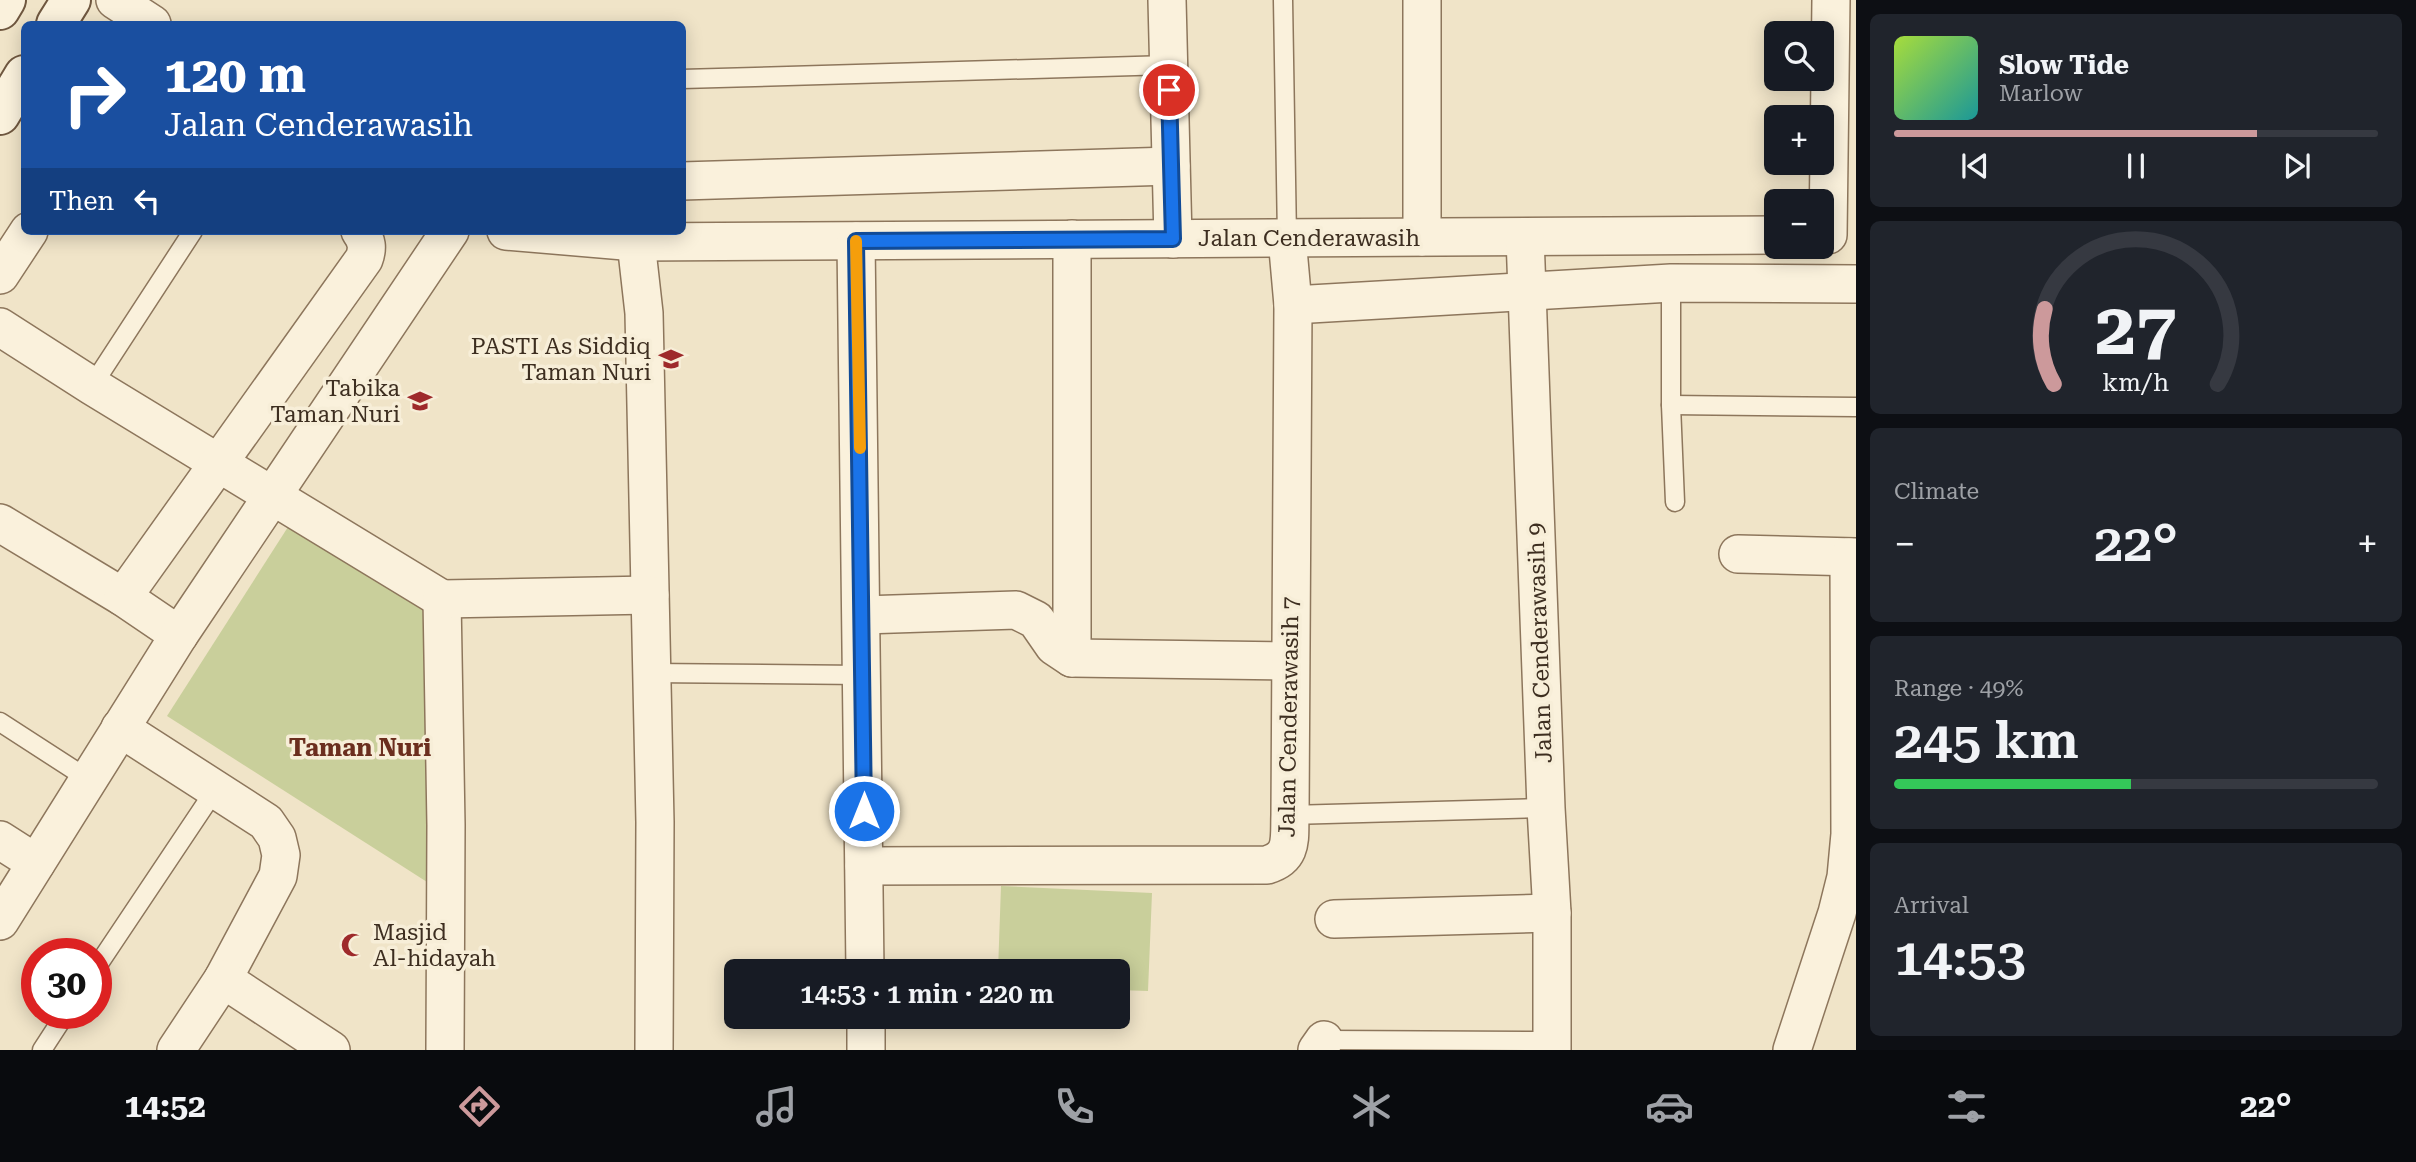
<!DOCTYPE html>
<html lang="en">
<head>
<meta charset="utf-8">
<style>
	body { margin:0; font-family:"Roboto Serif",serif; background:#20242c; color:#f1f3f6; height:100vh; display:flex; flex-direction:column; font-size:26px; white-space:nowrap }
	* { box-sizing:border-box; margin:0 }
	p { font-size:23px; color:#9ea1a6 }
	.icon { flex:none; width:38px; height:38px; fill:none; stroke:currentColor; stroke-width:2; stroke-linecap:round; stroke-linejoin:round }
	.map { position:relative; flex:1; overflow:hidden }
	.side { display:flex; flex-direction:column; gap:14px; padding:14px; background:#0d0f14; width:560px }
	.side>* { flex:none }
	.guide { position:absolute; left:21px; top:21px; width:665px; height:214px; border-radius:10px; box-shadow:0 4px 18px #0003; background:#1a4fa0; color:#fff; overflow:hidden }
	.tools { position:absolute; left:1764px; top:21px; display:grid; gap:14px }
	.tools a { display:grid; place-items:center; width:70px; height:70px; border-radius:10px; background:#171b24; box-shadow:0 4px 18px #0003; font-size:35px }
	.speed { position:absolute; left:21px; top:938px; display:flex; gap:14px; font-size:35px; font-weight:700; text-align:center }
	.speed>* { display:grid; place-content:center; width:91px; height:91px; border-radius:50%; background:#171b24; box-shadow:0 4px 18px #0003; line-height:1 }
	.speed .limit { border:10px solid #d22; background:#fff; color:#111 }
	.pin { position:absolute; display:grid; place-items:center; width:60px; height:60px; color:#fff; margin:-30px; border:4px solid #fff; border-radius:50%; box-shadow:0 2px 7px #0007 }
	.me { position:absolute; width:77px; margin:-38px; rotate:0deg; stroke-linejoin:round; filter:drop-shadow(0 0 5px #0008) }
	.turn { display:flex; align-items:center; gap:24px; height:147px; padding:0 28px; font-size:32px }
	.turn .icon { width:91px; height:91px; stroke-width:2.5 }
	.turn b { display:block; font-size:49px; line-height:60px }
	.then { display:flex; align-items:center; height:66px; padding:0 28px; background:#0003; gap:14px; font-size:26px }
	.big { font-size:52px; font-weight:600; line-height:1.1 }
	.side .widget { flex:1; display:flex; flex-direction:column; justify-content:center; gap:10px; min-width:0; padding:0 24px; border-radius:10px; background:#20242c }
	.side .dial { align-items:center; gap:0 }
	.dial svg { height:182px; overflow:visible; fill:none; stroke:#363941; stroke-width:7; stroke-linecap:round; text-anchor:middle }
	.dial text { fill:#f1f3f6; stroke:none }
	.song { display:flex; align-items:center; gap:21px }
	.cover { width:84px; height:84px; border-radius:10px; background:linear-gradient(135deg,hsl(80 70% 55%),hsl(180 70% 35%)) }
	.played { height:7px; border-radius:4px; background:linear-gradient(90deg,#cc999b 75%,#363941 75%) }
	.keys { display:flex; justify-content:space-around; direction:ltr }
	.heat { display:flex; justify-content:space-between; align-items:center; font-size:38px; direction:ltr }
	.charge { height:10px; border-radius:5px; background:linear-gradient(90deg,#34c759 49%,#363941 0) }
	.trip { position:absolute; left:724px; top:959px; width:406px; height:70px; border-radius:10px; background:#171b24; box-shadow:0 4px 18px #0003; font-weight:600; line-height:70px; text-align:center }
	.tabs { display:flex; height:112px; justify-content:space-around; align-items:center; background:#090b0e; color:#9ea1a6 }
	.tabs .icon { width:49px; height:49px }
	.tabs .current { color:#cc999b }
	.tabs b { font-size:32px; color:#f1f3f6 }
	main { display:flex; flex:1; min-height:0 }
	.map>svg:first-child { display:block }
	.green { fill:#c9cf9b }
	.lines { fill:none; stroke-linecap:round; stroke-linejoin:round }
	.service-casing { stroke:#8d765c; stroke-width:21 }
	.minor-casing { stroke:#8d765c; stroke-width:40 }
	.secondary-casing { stroke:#6f573f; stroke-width:42 }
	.service { stroke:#faf1dc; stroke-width:18 }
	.minor { stroke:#faf1dc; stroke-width:37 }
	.secondary { stroke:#faf1dc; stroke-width:38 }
	.route-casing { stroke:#114b97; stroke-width:18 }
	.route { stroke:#1a73e8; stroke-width:12 }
	.slow { stroke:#f59e0b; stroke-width:12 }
	.labels { text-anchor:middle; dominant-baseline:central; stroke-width:7; stroke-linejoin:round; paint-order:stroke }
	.street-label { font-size:23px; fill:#3d2e20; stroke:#f7eed8 }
	.poi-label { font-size:23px; fill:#3d2e20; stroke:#f7eed8; text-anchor:end }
	.neighbourhood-label { font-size:24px; font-weight:bold; fill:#6b2e1e; stroke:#f7eed8 }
</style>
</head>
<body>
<main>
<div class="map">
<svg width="1856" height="1050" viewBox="0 0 1856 1050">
	<rect width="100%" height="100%" fill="#f0e4c8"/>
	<g class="green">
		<polygon points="295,516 422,597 438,889 167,716"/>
		<polygon points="1001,886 1152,893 1148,991 1118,990 1118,971 998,971"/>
	</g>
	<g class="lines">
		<g class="service-casing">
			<g id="service">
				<polyline points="1283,0 1287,238"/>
				<polyline points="682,79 1169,65"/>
				<polyline points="1671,283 1671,405 1675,502"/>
				<polyline points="92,386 193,231"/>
				<polyline points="1671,405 1856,407"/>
				<polyline points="650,673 863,675"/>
				<polyline points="0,722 88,779"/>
				<polyline points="1290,815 1546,808"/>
				<polyline points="96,968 215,790"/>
				<polyline points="1324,1040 1551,1041"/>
				<polyline points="42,1050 66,1013"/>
			</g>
		</g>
		<g class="minor-casing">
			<g id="minor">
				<polyline points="115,0 152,24"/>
				<polyline points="1167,0 1173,239"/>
				<polyline points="682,181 1171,166"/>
				<polyline points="506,231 636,242 1776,235"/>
				<polyline points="1828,235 1831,0"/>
				<polyline points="1422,237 1422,0"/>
				<polyline points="1525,237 1546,808 1552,913 1552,1050"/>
				<polyline points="856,241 865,971"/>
				<polyline points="636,242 644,313 655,822 654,1050"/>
				<polyline points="0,275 29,231"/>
				<polyline points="1293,305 1671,283 1856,284"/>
				<polyline points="0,327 92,386 442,599"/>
				<polyline points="0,523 123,597 179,635"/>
				<polyline points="1738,554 1856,557"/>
				<path d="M123,597L364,259C368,248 367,241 360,231"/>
				<polyline points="442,599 446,825 445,1050"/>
				<polyline points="442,599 650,595"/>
				<polyline points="863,615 1016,610 1036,620 1054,646 1072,658 1290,661"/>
				<polyline points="1072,658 1072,239"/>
				<polyline points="120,728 266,822 277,838 281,855 278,876 223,979 176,1050"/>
				<polyline points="0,840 36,863"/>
				<path d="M864,866L1267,865C1294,857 1289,838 1290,815L1293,305L1287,238"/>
				<polyline points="1334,919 1552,913"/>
				<polyline points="0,921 179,635 450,231"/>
				<polyline points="223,979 331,1050"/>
				<polyline points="866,1017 866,1050"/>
				<polyline points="1317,1050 1324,1040"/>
				<polyline points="1792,1050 1837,913 1846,877 1850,834 1849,557"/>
			</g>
		</g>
		<g class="secondary-casing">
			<g id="secondary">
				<polyline points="0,10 6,0"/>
				<polyline points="56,24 71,0"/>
				<polyline points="0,115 24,75"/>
			</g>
		</g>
		<use href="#service" class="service"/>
		<use href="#minor" class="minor"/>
		<use href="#secondary" class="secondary"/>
	</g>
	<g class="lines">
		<g class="route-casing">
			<polyline id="route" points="864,811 856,241 1173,239 1169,90"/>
		</g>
		<use href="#route" class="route"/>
		<polyline class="slow" points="856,241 860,448"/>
	</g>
	<defs>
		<g id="school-bare" transform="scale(1.89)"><path d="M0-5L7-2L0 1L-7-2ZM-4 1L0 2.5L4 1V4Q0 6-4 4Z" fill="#9e2a2b" stroke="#f7eed8" stroke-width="2.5" paint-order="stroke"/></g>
		<g id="mosque-bare" transform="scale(1.89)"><path d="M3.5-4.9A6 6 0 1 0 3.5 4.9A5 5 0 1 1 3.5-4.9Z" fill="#9e2a2b" stroke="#f7eed8" stroke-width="2.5" paint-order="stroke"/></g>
	</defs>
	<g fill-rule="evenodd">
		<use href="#school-bare" x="671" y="359"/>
		<use href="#school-bare" x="420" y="401"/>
		<use href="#mosque-bare" x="353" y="945"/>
	</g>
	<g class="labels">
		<g class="street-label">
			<text x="1309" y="238">Jalan Cenderawasih</text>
			<text transform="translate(1540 643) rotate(-92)">Jalan Cenderawasih 9</text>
			<text transform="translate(1289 717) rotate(-89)">Jalan Cenderawasih 7</text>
		</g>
		<g class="poi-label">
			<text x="651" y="346">PASTI As Siddiq<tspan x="651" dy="26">Taman Nuri</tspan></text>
			<text x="400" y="388">Tabika<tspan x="400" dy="26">Taman Nuri</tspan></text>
			<text x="373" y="932" text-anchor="start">Masjid<tspan x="373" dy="26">Al-hidayah</tspan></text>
		</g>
		<g class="neighbourhood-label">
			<text x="360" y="748">Taman Nuri</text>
		</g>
	</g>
</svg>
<div class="tools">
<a><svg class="icon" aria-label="search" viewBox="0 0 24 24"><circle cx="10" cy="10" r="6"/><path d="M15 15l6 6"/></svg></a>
<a>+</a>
<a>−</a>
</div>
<div class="speed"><div class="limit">30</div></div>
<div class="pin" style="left:1169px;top:90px;background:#d93025"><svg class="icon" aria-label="arrive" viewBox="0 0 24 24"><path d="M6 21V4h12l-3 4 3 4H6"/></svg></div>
<svg class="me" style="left:864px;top:811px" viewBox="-20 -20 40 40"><circle r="17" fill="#1a73e8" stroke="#fff" stroke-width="3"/><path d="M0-11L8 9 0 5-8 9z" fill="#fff"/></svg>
<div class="trip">14:53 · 1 min · 220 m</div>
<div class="guide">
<div class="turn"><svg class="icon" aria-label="right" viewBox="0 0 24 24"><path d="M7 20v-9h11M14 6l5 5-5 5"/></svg><div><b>120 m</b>Jalan Cenderawasih</div></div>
<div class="then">Then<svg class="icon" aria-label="left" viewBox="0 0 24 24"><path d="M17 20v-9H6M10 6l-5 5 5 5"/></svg></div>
</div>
</div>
<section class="side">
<div class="widget">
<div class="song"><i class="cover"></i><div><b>Slow Tide</b><p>Marlow</p></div></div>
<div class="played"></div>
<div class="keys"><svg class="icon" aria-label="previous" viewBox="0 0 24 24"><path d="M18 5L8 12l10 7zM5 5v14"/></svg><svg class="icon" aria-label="pause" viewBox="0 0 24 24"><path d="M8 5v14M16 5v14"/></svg><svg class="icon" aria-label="next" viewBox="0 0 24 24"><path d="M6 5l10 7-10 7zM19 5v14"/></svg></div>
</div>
<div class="widget dial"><svg viewBox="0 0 100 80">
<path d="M14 69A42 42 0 1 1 86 69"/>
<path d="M14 69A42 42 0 0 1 10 36" stroke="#cc999b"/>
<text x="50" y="56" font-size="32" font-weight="700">27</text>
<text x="50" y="72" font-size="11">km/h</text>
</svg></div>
<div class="widget"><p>Climate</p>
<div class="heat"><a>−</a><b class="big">22°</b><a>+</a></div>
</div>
<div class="widget"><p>Range · 49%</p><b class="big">245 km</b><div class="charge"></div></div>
<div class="widget"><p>Arrival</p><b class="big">14:53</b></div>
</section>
</main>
<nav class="tabs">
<b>14:52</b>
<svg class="icon current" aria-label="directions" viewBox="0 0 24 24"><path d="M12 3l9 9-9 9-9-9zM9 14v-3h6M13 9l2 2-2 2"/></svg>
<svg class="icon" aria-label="music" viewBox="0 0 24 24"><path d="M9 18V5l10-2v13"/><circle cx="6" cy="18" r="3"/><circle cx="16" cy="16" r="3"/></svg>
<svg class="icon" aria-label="phone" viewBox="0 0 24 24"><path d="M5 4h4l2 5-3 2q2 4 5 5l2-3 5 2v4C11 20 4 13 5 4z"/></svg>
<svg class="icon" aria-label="climate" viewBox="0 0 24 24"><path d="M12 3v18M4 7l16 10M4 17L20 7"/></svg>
<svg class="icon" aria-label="car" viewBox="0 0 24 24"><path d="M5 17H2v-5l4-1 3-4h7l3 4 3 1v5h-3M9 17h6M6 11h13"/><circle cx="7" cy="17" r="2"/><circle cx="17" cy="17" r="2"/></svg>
<svg class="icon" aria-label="filters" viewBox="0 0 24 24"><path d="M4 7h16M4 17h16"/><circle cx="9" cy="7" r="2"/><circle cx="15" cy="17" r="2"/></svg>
<b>22°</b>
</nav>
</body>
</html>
